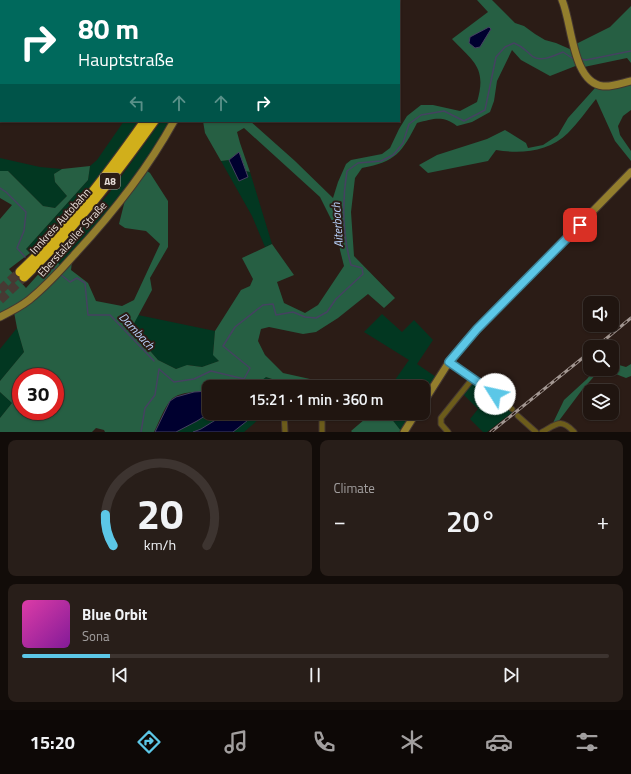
<!DOCTYPE html>
<html lang="en">
<head>
<meta charset="utf-8">
<style>
	body { margin:0; font-family:"Titillium Web",sans-serif; background:#281e19; color:#f1f3f6; height:100vh; display:flex; flex-direction:column; font-size:15px; white-space:nowrap }
	* { box-sizing:border-box; margin:0 }
	p { font-size:13px; color:#a29f9f }
	.icon { flex:none; width:22px; height:22px; fill:none; stroke:currentColor; stroke-width:2; stroke-linecap:round; stroke-linejoin:round }
	.map { position:relative; height:432px; overflow:hidden }
	.sheet { display:flex; flex-direction:column; gap:8px; padding:8px; background:#120c09; flex:1 }
	.sheet>* { flex:none }
	.banner { position:absolute; left:0px; top:0px; width:400px; height:122px; box-shadow:0 1px 3px #0004,0 0 0 1px #3d3430; background:#00695c; color:#fff; overflow:hidden }
	.buttons { position:absolute; left:583px; top:296px; display:grid; gap:8px }
	.buttons a { display:grid; place-items:center; width:36px; height:36px; border-radius:8px; background:#201510; box-shadow:0 1px 3px #0004,0 0 0 1px #3d3430; font-size:20px }
	.speed { position:absolute; left:12px; top:368px; display:flex; gap:8px; font-size:20px; font-weight:700; text-align:center }
	.speed>* { display:grid; place-content:center; width:52px; height:52px; border-radius:50%; background:#201510; box-shadow:0 1px 3px #0004,0 0 0 1px #3d3430; line-height:1 }
	.speed .limit { border:6px solid #d22; background:#fff; color:#111 }
	.pin { position:absolute; display:grid; place-items:center; width:34px; height:34px; color:#fff; margin:-17px; border-radius:8px; box-shadow:0 2px 6px #0006 }
	.me { position:absolute; width:44px; margin:-22px; rotate:305deg; stroke-linejoin:round; filter:drop-shadow(0 0 3px #0008) }
	.turn { display:flex; align-items:center; gap:14px; height:84px; padding:0 12px; font-size:18px }
	.turn .icon { width:52px; height:52px; stroke-width:2.5 }
	.turn b { display:block; font-size:28px; line-height:34px }
	.lanes { display:flex; align-items:center; height:38px; padding:0 12px; background:#0003; justify-content:center; gap:20px; direction:ltr }
	.lanes .off { opacity:.35 }
	.big { font-size:30px; font-weight:600; line-height:1.1 }
	.sheet .card { flex:1; display:flex; flex-direction:column; justify-content:center; gap:6px; min-width:0; padding:0 14px; border-radius:8px; background:#281e19 }
	.sheet .dial { align-items:center; gap:0 }
	.dial svg { height:104px; overflow:visible; fill:none; stroke:#3d3430; stroke-width:7; stroke-linecap:round; text-anchor:middle }
	.dial text { fill:#f1f3f6; stroke:none }
	.song { display:flex; align-items:center; gap:12px }
	.cover { width:48px; height:48px; border-radius:6px; background:linear-gradient(135deg,hsl(320 70% 55%),hsl(290 70% 35%)) }
	.played { height:4px; border-radius:2px; background:linear-gradient(90deg,#5cc7e7 15%,#3d3430 15%) }
	.keys { display:flex; justify-content:space-around; direction:ltr }
	.heat { display:flex; justify-content:space-between; align-items:center; font-size:22px; direction:ltr }
	.sheet .tiles { flex:1; display:grid; gap:8px; grid-template-columns:1fr 1fr }
	.card:last-child { grid-column:span 2 }
	.trip { position:absolute; left:202px; top:380px; width:228px; height:40px; border-radius:8px; background:#201510; box-shadow:0 1px 3px #0004,0 0 0 1px #3d3430; font-weight:600; line-height:40px; text-align:center }
	.menu { display:flex; height:64px; justify-content:space-around; align-items:center; background:#0d0806; color:#a29f9f }
	.menu .icon { width:28px; height:28px }
	.menu .active { color:#5cc7e7 }
	.menu b { font-size:18px; color:#f1f3f6 }
	.map>svg:first-child { display:block }
	.green { fill:#023721 }
	.forest { fill:#265f43; fill-rule:evenodd }
	.water { fill:#00002f; stroke:#454261 }
	.lines { fill:none; stroke-linecap:round; stroke-linejoin:round }
	.stream { stroke:#454261; stroke-width:1.5 }
	.highway-tunnel { stroke:#473933; stroke-width:9; stroke-dasharray:9 4.5; stroke-linecap:butt }
	.street-casing { stroke:#453731; stroke-width:7 }
	.secondary-casing { stroke:#453731; stroke-width:9 }
	.highway-casing { stroke:#453731; stroke-width:11 }
	.street { stroke:#6c5c1b; stroke-width:5 }
	.secondary { stroke:#937e2d; stroke-width:7 }
	.highway { stroke:#d1af1b; stroke-width:9 }
	.rail-casing { stroke:#a29691; stroke-width:3 }
	.rail { stroke:#2b1c16; stroke-width:1.5; stroke-dasharray:4.5; stroke-linecap:butt }
	.route-casing { stroke:#3c8196; stroke-width:10 }
	.route { stroke:#5cc7e7; stroke-width:7 }
	.labels { text-anchor:middle; dominant-baseline:central; stroke-width:4; stroke-linejoin:round; paint-order:stroke }
	.shield { fill:#2b1c16; stroke:#aea29d; stroke-width:1 }
	.shield-label { font-size:10px; font-weight:bold; fill:#e6dcd7 }
	.street-label { font-size:11px; fill:#e6dcd7; stroke:#2b1c16 }
	.water-label { font-size:12px; font-style:italic; fill:#b7d0f9; stroke:#2b1c16 }
</style>
</head>
<body>
<div class="map">
<svg width="631" height="432" viewBox="0 0 631 432">
	<rect width="100%" height="100%" fill="#2b1c16"/>
	<g class="green">
		<path d="M124,121H138C106,168 72,215 30,253L26,249L88,180L90,166L97,160Z"/>
		<path d="M161,121H171C142,175 101,220 60,265L53,258L110,192Z"/>
		<polygon points="0,158 40,167 62,169 54,174 55,182 67,196 55,208 43,206 8,171 0,171"/>
		<polygon points="229,160 239,181 248,177 246,171 250,172 272,244 265,247 252,216 221,161"/>
		<polygon points="382,314 402,332 414,320 433,340 417,364 436,377 423,400 423,387 390,387 409,360 364,332"/>
		<polygon points="138,315 215,331 213,354 219,361 202,367 188,365 176,369 158,360 131,329"/>
		<polygon points="17,328 24,352 0,381 0,349"/>
		<polygon points="265,377 275,380 281,387 253,387"/>
		<polygon points="478,379 507,400 515,410 487,432 483,432 470,419 478,409 463,394"/>
		<polygon points="0,392 12,403 0,418"/>
		<polygon points="222,413 266,413 244,432 176,432 197,421 208,414 217,417"/>
		<polygon points="387,413 414,413 401,431"/>
	</g>
	<g class="forest">
		<path d="M477,0H492L515,23L524,26L535,34L545,40L556,43L572,50L578,65L550,76L521,60L512,50L497,81L494,101L490,112L472,122L457,126C442,115 434,119 417,123C402,152 396,162 362,168L355,178L351,212L354,256L395,298L384,308L368,294L338,318L316,332L303,334L269,327L261,329L258,341L265,355L283,373L319,381L316,387H281L275,380L266,377L253,387H209V391C197,392 178,391 170,401C163,410 159,422 154,432H105L104,430L96,428L92,432H0V418L12,403L0,392V381L24,352L17,328L14,312L72,262L71,270L88,283L96,301L122,306L134,300L160,244L146,231L125,228L119,224L126,196L146,170L150,173L168,201V247L150,278L152,290L131,329L158,360L176,369L187,365L202,367L219,361L213,355L215,331L241,290L250,286L253,279L242,258L272,244L294,275L277,282L284,303L305,313L318,305L344,266L340,250L338,233L320,197L244,128L237,132L240,143L250,172L246,171L239,152L229,160L221,161L205,133L203,121H250L295,161L333,198L338,182L346,164L351,160L382,154L390,148L399,129L407,116L421,105H433L460,111L477,102C487,68 474,62 452,39L488,12ZM21,377H55V411H21Z"/>
		<polygon points="631,6 631,63 627,58 584,67 576,44 610,27"/>
		<path d="M631,84V110L623,116L618,126L620,135L631,151V161L615,141L596,99C587,110 578,123 568,133C549,152 521,154 496,150L488,161L428,173L419,165L437,155L487,139L505,130L526,143L528,148L543,145L558,135L568,118L595,88L605,89Z"/>
		<polygon points="90,166 88,180 26,249 30,253 9,269 26,288 53,258 60,265 42,286 26,300 0,315 0,219 12,205 0,198 0,171 8,171 43,206 55,208 67,196 55,182 54,174 62,169"/>
		<polygon points="612,363 626,367 631,364 631,376 626,378 608,371 598,372 582,390 558,422 552,425 564,400 587,379 595,369 612,369"/>
		<polygon points="370,413 387,413 401,431 400,432 352,432 351,431 365,419"/>
	</g>
	<g class="water">
		<polygon points="489,27 491,29 480,47 475,48 469,43 470,37"/>
		<polygon points="239,152 248,177 239,181 229,160"/>
		<polygon points="209,391 209,410 208,414 197,421 176,432 155,432 170,401 176,397 194,392"/>
		<polygon points="227,413 257,413 233,432 193,432 201,429"/>
	</g>
	<g class="lines">
		<g class="stream">
			<polyline points="581,59 586,60 631,51"/>
			<polyline points="0,188 6,192 26,212 24,231 17,248 25,257"/>
			<polyline points="47,265 56,270"/>
			<polyline points="60,274 70,282 77,278 85,283 88,315 110,315 154,361"/>
			<path d="M141,432L145,408L155,395L159,369L174,382L194,379L211,371L244,379L250,368L223,346L235,327L263,305L273,304L276,315L293,312L305,317L316,318L327,312L336,299L363,274L362,268L351,265C343,236 342,202 347,171L358,163L381,161L393,155L403,143L409,124L421,115L444,111L464,121L485,110L496,57L505,47L514,43C524,47 525,50 532,56C541,63 555,55 563,52L572,58L575,59"/>
		</g>
		<g class="highway-tunnel">
			<polyline points="0,290 20,272"/>
			<polyline points="0,300 24,277"/>
		</g>
		<g class="street-casing">
			<g id="street">
				<polyline points="82,1 83,0"/>
				<polyline points="0,70 1,70"/>
				<polyline points="449,362 495,394 512,409"/>
				<polyline points="284,413 285,432"/>
				<polyline points="322,413 322,432"/>
				<polyline points="518,416 536,432"/>
				<polyline points="448,432 441,424 441,418 473,378"/>
				<path d="M542,432C557,424 561,418 574,432"/>
			</g>
		</g>
		<g class="secondary-casing">
			<g id="secondary">
				<path d="M562,0C572,22 572,83 603,86C612,87 622,83 631,81"/>
				<polyline points="281,1 283,0"/>
				<path d="M0,317C10,312 20,307 29,300C45,287 60,271 74,255C112,214 147,170 174,121"/>
				<polyline points="423,403 449,362 467,340 631,172"/>
				<polyline points="404,432 416,413"/>
			</g>
		</g>
		<g class="highway-casing">
			<g id="highway">
				<polyline points="244,1 245,0"/>
				<polyline points="254,1 255,0"/>
				<path d="M20,272C68,227 107,175 145,121"/>
				<path d="M24,277C74,229 114,177 154,121"/>
			</g>
		</g>
		<use href="#street" class="street"/>
		<use href="#secondary" class="secondary"/>
		<use href="#highway" class="highway"/>
		<g class="rail-casing">
			<g id="rail">
				<polyline points="596,347 631,318"/>
				<polyline points="491,432 590,352"/>
			</g>
		</g>
		<use href="#rail" class="rail"/>
	</g>
	<g class="lines">
		<g class="route-casing">
			<polyline id="route" points="495,394 449,362 477,329 580,225"/>
		</g>
		<use href="#route" class="route"/>
	</g>
	<g class="labels">
		<rect class="shield" x="100" y="173" width="20" height="16" rx="3"/>
		<g class="shield-label">
			<text x="110" y="181">A8</text>
		</g>
		<g class="street-label">
			<text transform="translate(60 221) rotate(-48)">Innkreis Autobahn</text>
			<text transform="translate(72 239) rotate(-48)">Eberstalzeller Straße</text>
		</g>
		<g class="water-label">
			<text transform="translate(337 225) rotate(-94)">Aiterbach</text>
			<text transform="translate(137 331) rotate(47)">Dambach</text>
		</g>
	</g>
</svg>
<div class="buttons">
<a><svg class="icon" aria-label="sound" viewBox="0 0 24 24"><path d="M4 9h4l5-4v14l-5-4H4zM17 9q2 3 0 6"/></svg></a>
<a><svg class="icon" aria-label="search" viewBox="0 0 24 24"><circle cx="10" cy="10" r="6"/><path d="M15 15l6 6"/></svg></a>
<a><svg class="icon" aria-label="layers" viewBox="0 0 24 24"><path d="M12 4l9 5-9 5-9-5zM3 14l9 5 9-5"/></svg></a>
</div>
<div class="speed"><div class="limit">30</div></div>
<div class="pin" style="left:580px;top:225px;background:#d93025"><svg class="icon" aria-label="arrive" viewBox="0 0 24 24"><path d="M6 21V4h12l-3 4 3 4H6"/></svg></div>
<svg class="me" style="left:495px;top:394px" viewBox="-20 -20 40 40"><circle r="19" fill="#fff"/><path d="M0-13L10 11 0 6-10 11z" fill="#5cc7e7"/></svg>
<div class="trip">15:21 · 1 min · 360 m</div>
<div class="banner">
<div class="turn"><svg class="icon" aria-label="right" viewBox="0 0 24 24"><path d="M7 20v-9h11M14 6l5 5-5 5"/></svg><div><b>80 m</b>Hauptstraße</div></div>
<div class="lanes"><svg class="icon off" aria-label="left" viewBox="0 0 24 24"><path d="M17 20v-9H6M10 6l-5 5 5 5"/></svg><svg class="icon off" aria-label="ahead" viewBox="0 0 24 24"><path d="M12 20V5M6 11l6-6 6 6"/></svg><svg class="icon off" aria-label="ahead" viewBox="0 0 24 24"><path d="M12 20V5M6 11l6-6 6 6"/></svg><svg class="icon" aria-label="right" viewBox="0 0 24 24"><path d="M7 20v-9h11M14 6l5 5-5 5"/></svg></div>
</div>
</div>
<section class="sheet">
<div class="tiles">
<div class="card dial"><svg viewBox="0 0 100 80">
<path d="M14 69A42 42 0 1 1 86 69"/>
<path d="M14 69A42 42 0 0 1 8 45" stroke="#5cc7e7"/>
<text x="50" y="56" font-size="32" font-weight="700">20</text>
<text x="50" y="72" font-size="11">km/h</text>
</svg></div>
<div class="card"><p>Climate</p>
<div class="heat"><a>−</a><b class="big">20°</b><a>+</a></div>
</div>
<div class="card">
<div class="song"><i class="cover"></i><div><b>Blue Orbit</b><p>Sona</p></div></div>
<div class="played"></div>
<div class="keys"><svg class="icon" aria-label="previous" viewBox="0 0 24 24"><path d="M18 5L8 12l10 7zM5 5v14"/></svg><svg class="icon" aria-label="pause" viewBox="0 0 24 24"><path d="M8 5v14M16 5v14"/></svg><svg class="icon" aria-label="next" viewBox="0 0 24 24"><path d="M6 5l10 7-10 7zM19 5v14"/></svg></div>
</div>
</div>
</section>
<nav class="menu">
<b>15:20</b>
<svg class="icon active" aria-label="directions" viewBox="0 0 24 24"><path d="M12 3l9 9-9 9-9-9zM9 14v-3h6M13 9l2 2-2 2"/></svg>
<svg class="icon" aria-label="music" viewBox="0 0 24 24"><path d="M9 18V5l10-2v13"/><circle cx="6" cy="18" r="3"/><circle cx="16" cy="16" r="3"/></svg>
<svg class="icon" aria-label="phone" viewBox="0 0 24 24"><path d="M5 4h4l2 5-3 2q2 4 5 5l2-3 5 2v4C11 20 4 13 5 4z"/></svg>
<svg class="icon" aria-label="climate" viewBox="0 0 24 24"><path d="M12 3v18M4 7l16 10M4 17L20 7"/></svg>
<svg class="icon" aria-label="car" viewBox="0 0 24 24"><path d="M5 17H2v-5l4-1 3-4h7l3 4 3 1v5h-3M9 17h6M6 11h13"/><circle cx="7" cy="17" r="2"/><circle cx="17" cy="17" r="2"/></svg>
<svg class="icon" aria-label="filters" viewBox="0 0 24 24"><path d="M4 7h16M4 17h16"/><circle cx="9" cy="7" r="2"/><circle cx="15" cy="17" r="2"/></svg>
</nav>
</body>
</html>
